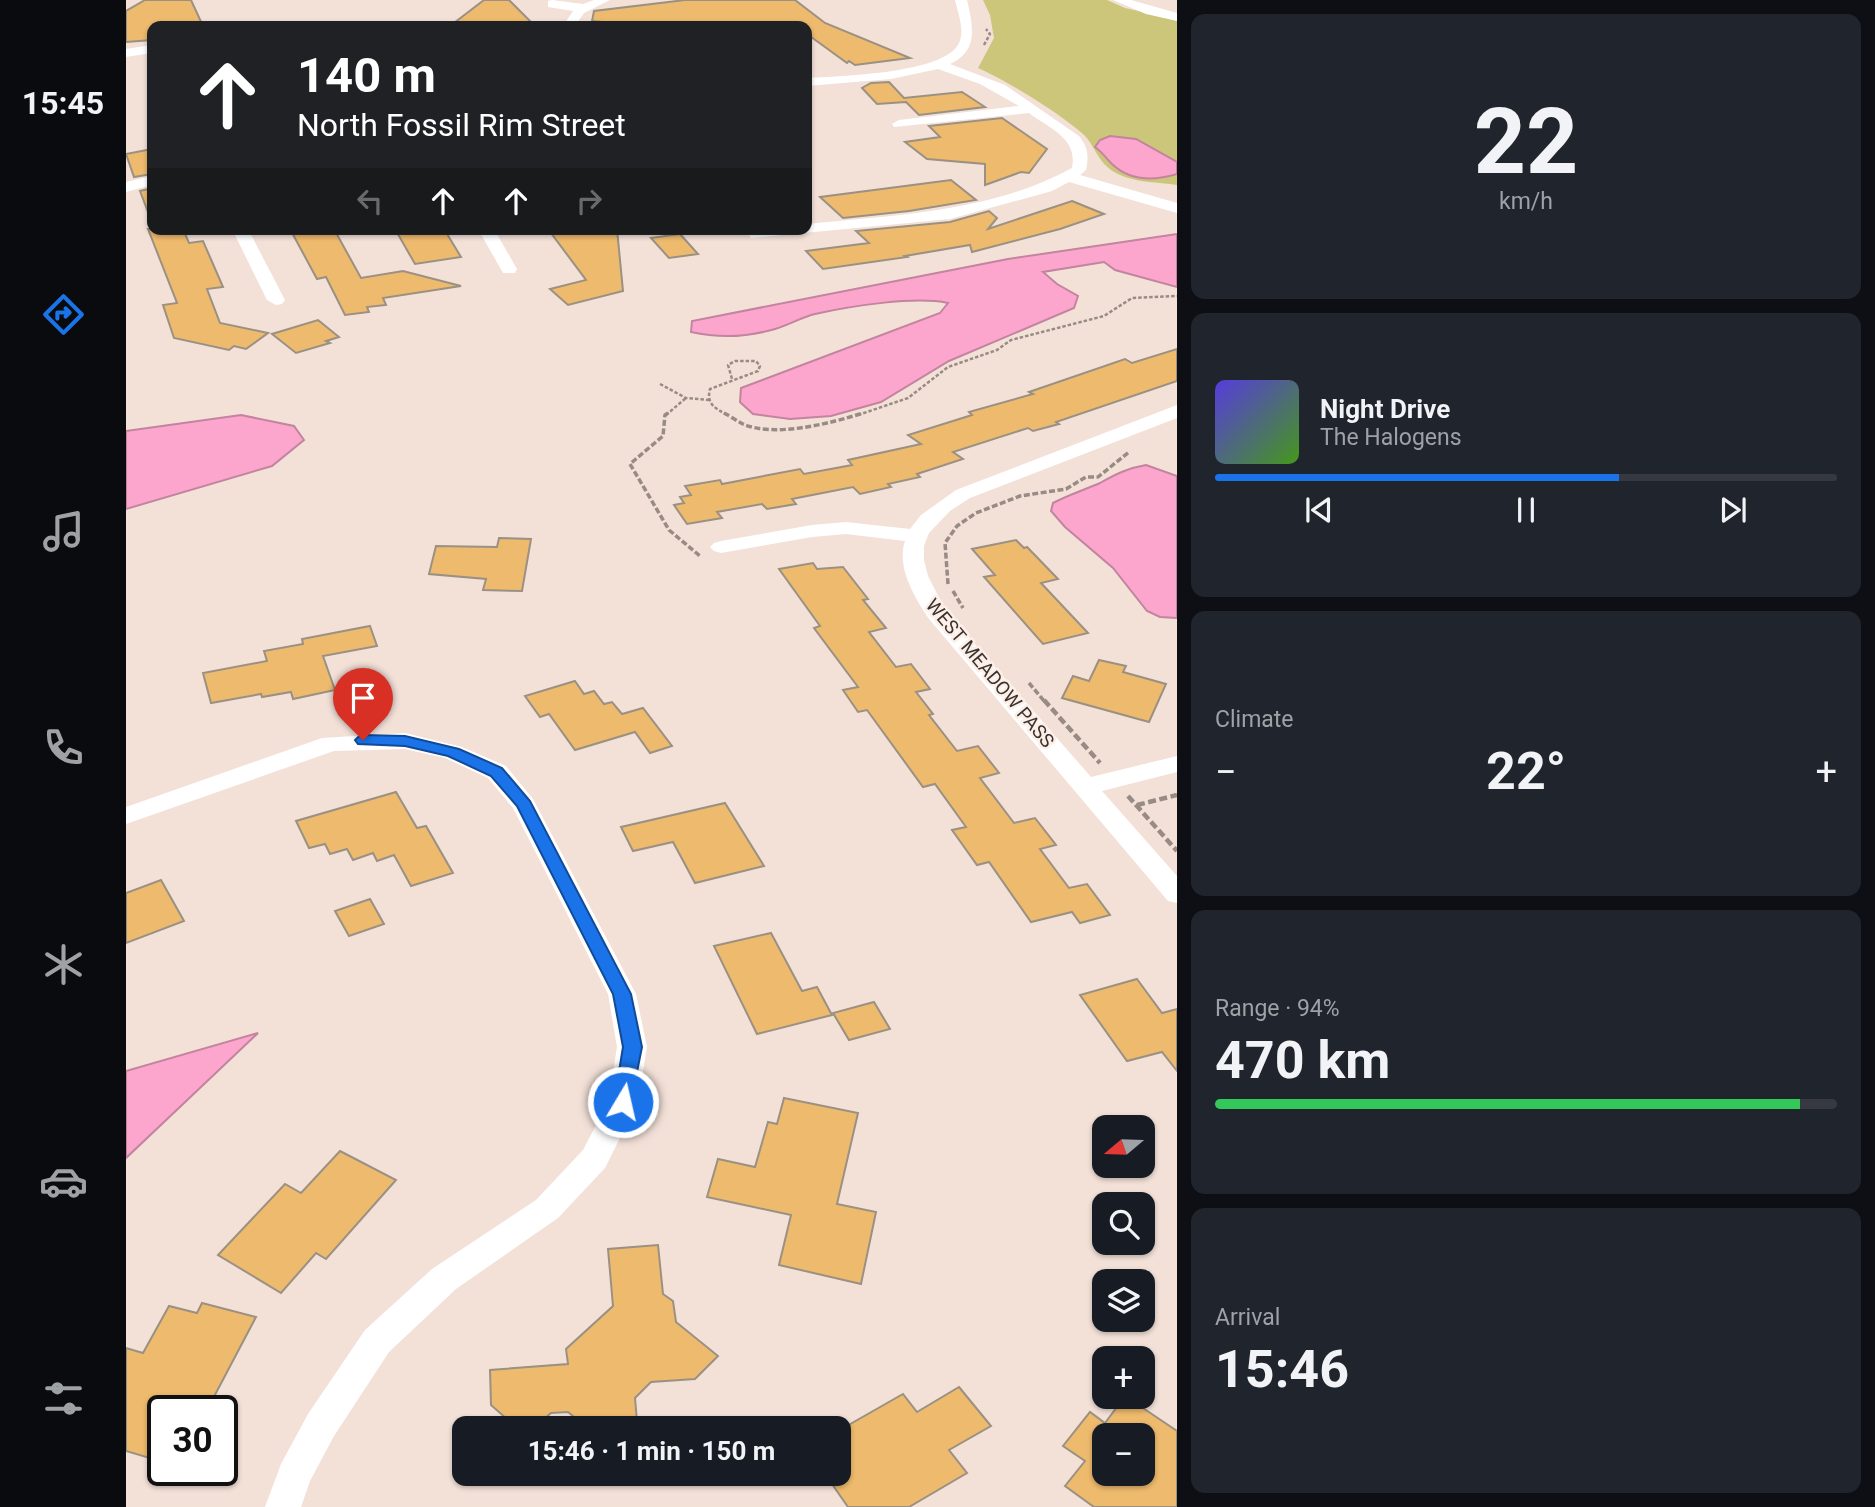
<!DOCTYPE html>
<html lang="en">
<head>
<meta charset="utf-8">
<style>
	body { margin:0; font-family:Roboto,sans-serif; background:#20242c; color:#f1f3f6; height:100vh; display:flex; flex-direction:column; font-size:26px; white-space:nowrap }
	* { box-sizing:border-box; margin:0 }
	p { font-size:23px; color:#9ea1a6 }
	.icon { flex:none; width:38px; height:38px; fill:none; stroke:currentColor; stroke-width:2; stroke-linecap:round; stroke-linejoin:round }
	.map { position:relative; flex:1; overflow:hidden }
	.panel { display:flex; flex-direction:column; gap:14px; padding:14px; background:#0d0f14; width:698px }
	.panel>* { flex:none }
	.guide { position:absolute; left:21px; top:21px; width:665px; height:214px; border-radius:14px; box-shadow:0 2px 5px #0004; background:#202124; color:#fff; overflow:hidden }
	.needle { width:46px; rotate:251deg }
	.fabs { position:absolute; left:966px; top:1115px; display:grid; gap:14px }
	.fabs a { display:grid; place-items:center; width:63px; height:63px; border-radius:14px; background:#171b24; box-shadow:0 2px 5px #0004; font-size:35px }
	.speed { position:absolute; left:21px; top:1395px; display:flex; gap:14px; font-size:35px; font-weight:700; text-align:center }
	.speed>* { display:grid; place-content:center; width:91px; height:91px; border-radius:50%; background:#171b24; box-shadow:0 2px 5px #0004; line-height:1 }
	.speed .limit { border:4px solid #111; border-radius:10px; background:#fff; color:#111 }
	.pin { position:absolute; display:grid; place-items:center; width:60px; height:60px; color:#fff; margin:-72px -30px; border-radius:50% 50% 50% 0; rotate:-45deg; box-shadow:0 0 7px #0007 }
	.pin .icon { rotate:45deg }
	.me { position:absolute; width:77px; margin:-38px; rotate:9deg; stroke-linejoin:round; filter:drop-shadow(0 0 5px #0008) }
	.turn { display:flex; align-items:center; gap:24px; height:147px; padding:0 35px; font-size:32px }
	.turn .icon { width:91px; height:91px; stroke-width:2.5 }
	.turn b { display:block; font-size:49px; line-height:60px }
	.lanes { display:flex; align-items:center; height:66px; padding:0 35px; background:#0003; justify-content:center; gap:35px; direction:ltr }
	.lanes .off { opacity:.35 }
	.big { font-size:52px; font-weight:700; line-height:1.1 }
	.panel .tile { flex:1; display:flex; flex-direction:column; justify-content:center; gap:10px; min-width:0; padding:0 24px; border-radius:14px; background:#20242c }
	.panel .dial { align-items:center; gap:0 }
	.dial b { font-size:91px; line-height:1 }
	.song { display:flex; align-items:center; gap:21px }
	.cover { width:84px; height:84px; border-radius:10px; background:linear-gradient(135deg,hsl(250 70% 55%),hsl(100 70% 35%)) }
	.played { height:7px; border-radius:4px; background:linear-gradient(90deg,#1a73e8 65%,#363941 65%) }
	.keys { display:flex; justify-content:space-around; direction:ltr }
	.heat { display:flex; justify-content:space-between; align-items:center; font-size:38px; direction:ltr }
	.charge { height:10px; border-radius:5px; background:linear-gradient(90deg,#34c759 94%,#363941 0) }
	.trip { position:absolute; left:326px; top:1416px; width:399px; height:70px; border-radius:14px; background:#171b24; box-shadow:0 2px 5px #0004; font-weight:700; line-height:70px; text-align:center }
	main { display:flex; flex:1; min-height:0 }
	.tabs { display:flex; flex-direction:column; width:126px; justify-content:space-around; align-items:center; background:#090b0e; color:#9ea1a6 }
	.tabs .icon { width:49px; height:49px }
	.tabs .current { color:#1a73e8 }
	.tabs b { font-size:32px; color:#f1f3f6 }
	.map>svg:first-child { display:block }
	.green { fill:#cbc679 }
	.water { fill:#fca6ce; stroke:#c2849e; stroke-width:2 }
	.building { fill:#eeba6d; stroke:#9a9183; stroke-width:2; fill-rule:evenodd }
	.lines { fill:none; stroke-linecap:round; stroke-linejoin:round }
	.path-far2 { stroke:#978b84; stroke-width:2.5; stroke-dasharray:3.5 2; stroke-linecap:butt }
	.path-far1 { stroke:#978b84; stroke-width:3.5; stroke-dasharray:6 2.5; stroke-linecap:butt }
	.path { stroke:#978b84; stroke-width:4.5; stroke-dasharray:8 3.5; stroke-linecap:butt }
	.street { fill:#fff; fill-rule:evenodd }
	.route { fill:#1a73e8; stroke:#114b97; stroke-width:2 }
	.labels { text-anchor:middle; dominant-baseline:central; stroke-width:5; stroke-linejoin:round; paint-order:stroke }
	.street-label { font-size:19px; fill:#39332f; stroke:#fdefe8 }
</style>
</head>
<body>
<main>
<nav class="tabs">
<b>15:45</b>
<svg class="icon current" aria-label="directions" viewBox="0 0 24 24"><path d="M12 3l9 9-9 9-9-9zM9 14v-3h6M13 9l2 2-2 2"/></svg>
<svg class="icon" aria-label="music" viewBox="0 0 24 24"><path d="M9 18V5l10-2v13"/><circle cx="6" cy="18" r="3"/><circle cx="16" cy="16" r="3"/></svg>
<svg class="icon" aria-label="phone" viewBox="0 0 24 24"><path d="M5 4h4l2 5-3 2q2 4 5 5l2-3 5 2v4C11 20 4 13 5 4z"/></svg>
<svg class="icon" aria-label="climate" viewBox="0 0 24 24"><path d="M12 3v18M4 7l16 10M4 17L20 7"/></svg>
<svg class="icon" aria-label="car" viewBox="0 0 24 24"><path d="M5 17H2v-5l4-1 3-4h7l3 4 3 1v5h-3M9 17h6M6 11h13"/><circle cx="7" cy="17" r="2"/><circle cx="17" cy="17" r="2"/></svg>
<svg class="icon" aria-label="filters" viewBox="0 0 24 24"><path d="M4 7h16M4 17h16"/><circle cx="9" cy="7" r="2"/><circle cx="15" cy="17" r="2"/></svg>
</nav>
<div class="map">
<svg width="1051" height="1507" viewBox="0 0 1051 1507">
	<rect width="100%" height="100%" fill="#f3e1d8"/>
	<path class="green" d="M857,0H981L999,8L1051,20V185C1032,182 1010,183 992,174C971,164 970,146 957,134C932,112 883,82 852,68L868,38L864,15Z"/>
	<g class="water">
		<path d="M984,136L1010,139L1051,162V174C1028,181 1003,181 985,163C980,158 976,152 969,147L974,140Z"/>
		<path d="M1051,234V287L989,270L978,262L917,272L931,284L952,296L948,308L823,361L755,402L705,416L664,419L627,414L614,402L615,388L814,313L822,303C788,296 725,306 689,314C676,317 663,325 649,329C622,337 592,338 565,332L566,321L882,259Z"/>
		<polygon points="115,415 168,426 178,440 146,466 0,509 0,431"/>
		<path d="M1020,465L1051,476V618L1034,617L1021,611L987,568L939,527L925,511L927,503C942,495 958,490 974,483C990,474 1002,468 1020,465Z"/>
		<polygon points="132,1033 0,1158 0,1071"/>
	</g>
	<g class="building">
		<polygon points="19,0 65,0 77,26 26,26 26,40 0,42 0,11"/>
		<polygon points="358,0 383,0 409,26 324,26"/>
		<polygon points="559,0 669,0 699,23 784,58 729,65 723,61 721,63 681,34 681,26 517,26 466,21 468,11"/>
		<polygon points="763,82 778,98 836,92 859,107 793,115 780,102 751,104 736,88 745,83"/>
		<polygon points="876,118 921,149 903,173 895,172 859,185 859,164 801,159 779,142 814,137 803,126"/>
		<polygon points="26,149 26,174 8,177 0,154"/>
		<polygon points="825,180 850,200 783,211 717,218 694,197"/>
		<polygon points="26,188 26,219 25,220 14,191"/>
		<polygon points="946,201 978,214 934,229 846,252 844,245 779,256 781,257 697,269 680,251 743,243 730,231 824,222 863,211 871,218 862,229"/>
		<polygon points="22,229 57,229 63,243 77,241 97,287 81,289 94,323 142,333 120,349 108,346 103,350 48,338 37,305 51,303"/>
		<polygon points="164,229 208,229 235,278 277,271 335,286 257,298 260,305 241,307 243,312 219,315 200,277 191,279"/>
		<polygon points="269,229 318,229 335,257 289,264"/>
		<polygon points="422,229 491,229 497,291 442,305 424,289 460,280"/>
		<polygon points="554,234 572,254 543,258 525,238"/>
		<polygon points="192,320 213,337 200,341 204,343 170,353 146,334"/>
		<polygon points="1051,349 1051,381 930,422 933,424 907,431 902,428 827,452 837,459 791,474 794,477 762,484 765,487 734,494 727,487 666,499 670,504 641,509 636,504 591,512 596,518 561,524 548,505 558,503 554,497 565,495 559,486 594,480 596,484 674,469 678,474 726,465 722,460 795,444 782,435 846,415 843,412 907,394 903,392 999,359 1006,363"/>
		<polygon points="373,538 405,539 396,591 357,590 360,579 303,574 310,546 371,547"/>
		<polygon points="890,540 898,548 901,547 932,579 915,583 962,633 917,644 858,577 869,575 846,549"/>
		<polygon points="687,563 691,569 717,567 742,599 737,600 760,628 743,632 770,667 785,664 804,689 790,692 807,714 803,715 831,751 852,746 873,773 854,778 888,823 909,818 930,845 914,849 943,888 961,884 984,915 954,923 946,912 905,922 863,862 851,865 826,830 840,827 809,784 797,787 741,710 732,712 717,690 732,687 688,628 694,626 653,569"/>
		<polygon points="244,626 251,646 197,656 209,690 167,699 165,692 136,697 135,694 85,703 77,673 141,661 138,651 177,644 176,639"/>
		<polygon points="973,660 1000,666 997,672 1040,684 1023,722 936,698 947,676 963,681"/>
		<polygon points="449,681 458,694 468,691 478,704 486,702 496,714 517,708 546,746 524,753 509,732 449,750 423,714 414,717 399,696"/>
		<polygon points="270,792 291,828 300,826 327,873 285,886 268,855 251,861 247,853 227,860 221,849 204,854 199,844 183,848 170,821"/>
		<polygon points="599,803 638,866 569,883 547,842 507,851 495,827"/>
		<polygon points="35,880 58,921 0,943 0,893"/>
		<polygon points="244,899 258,924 223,936 209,911"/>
		<polygon points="645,933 676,991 691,987 706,1015 631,1034 588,946"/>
		<polygon points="1011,979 1036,1013 1051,1009 1051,1071 1036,1052 1001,1061 954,995"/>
		<polygon points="748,1002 764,1029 723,1040 707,1013"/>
		<polygon points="658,1098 732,1113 711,1204 750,1212 735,1284 653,1265 665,1215 581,1197 592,1159 629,1167 642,1122 651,1124"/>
		<polygon points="214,1151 270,1180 200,1259 190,1253 155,1293 92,1255 159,1184 175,1193"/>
		<polygon points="532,1245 537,1294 547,1301 550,1322 592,1356 569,1379 525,1382 509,1398 511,1421 458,1425 442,1412 425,1413 411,1425 390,1427 365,1405 364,1370 442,1364 440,1349 487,1306 482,1249"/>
		<polygon points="76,1303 130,1317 81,1410 37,1410 37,1462 0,1451 0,1348 17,1353 43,1306 71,1313"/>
		<polygon points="833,1387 865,1426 823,1450 841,1473 783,1507 722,1507 699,1474 712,1474 712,1431 777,1394 791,1412"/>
		<path d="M999,1396L1051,1431V1507H968L939,1486L959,1461L937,1446L964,1412L979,1423ZM978,1435H1017V1474H978Z"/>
	</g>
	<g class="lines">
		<g class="path-far2">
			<polyline points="858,45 864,34 860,29"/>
			<polyline points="534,384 560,398 583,400"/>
			<polyline points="540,415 560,398"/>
			<path d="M601,415C589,408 580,404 584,389L632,371L634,366L630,361H609L602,365L606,379"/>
			<polyline points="732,415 782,398 822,367 871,350 885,340 978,316 1006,298 1051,296"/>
		</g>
		<g class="path-far1">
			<polyline points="542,413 539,415 537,436 504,464 543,530 574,556"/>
			<path d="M598,413C604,416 611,421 617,424C649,438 706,423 737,413"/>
			<polyline points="822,584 819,543 831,526 850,513 894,496 940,489 960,477 972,477 1003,452"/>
			<polyline points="827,591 837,608"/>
			<polyline points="903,683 919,702"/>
		</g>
		<g class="path">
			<polyline points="918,700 974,763"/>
			<polyline points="1002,796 1051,851"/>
			<polyline points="1011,805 1051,795"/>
		</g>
		<g class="street">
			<polygon points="426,0 457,4 468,0 484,0 458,13 449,26 437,26 447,11 422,7 422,1"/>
			<path d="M829,0H841C847,26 853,51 824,64L879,85L953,136C962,147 963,156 960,170L954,175L1051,203V213L943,182L926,191L824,219L625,238L623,235L625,232L631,230L681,229V224C770,215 866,212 946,168C952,138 924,129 903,113L768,127L766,124L773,120L893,106L854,84L812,69L765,79L681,86V78C712,76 819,74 833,43C839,30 832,13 829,0Z"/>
			<polygon points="987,0 1005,0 1051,13 1051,21 1020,14"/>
			<polygon points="209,22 226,22 232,26 203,26"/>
			<polygon points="26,45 26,53 0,57 0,49"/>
			<polygon points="26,176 26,185 0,192 0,182"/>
			<polygon points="106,229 122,229 159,300 156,304 150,305 141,300"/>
			<polygon points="352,229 368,229 391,269 389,273 377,273"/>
			<path d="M1051,405V418L844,498L824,511L803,533L798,546V560L802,576L820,611L965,777L1051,756V772L976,791L1051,876V903L1042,901L803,619C789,598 770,567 779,541L720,534L686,537L595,553L588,551L584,547L588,543L595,541L686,525L720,522L784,529L795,515L830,490Z"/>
			<polygon points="279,733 336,747 380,766 407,799 510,994 521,1047 512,1102 479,1168 432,1218 330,1289 263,1352 208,1436 184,1481 175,1507 139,1507 155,1464 182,1414 239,1330 306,1269 410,1200 457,1150 482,1102 491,1047 482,994 387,808 362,778 319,758 279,749 208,751 0,824 0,807 196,738"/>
		</g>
	</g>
	<polygon class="route" points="237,735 279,736 333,749 376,768 404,801 505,994 516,1047 504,1107 497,1109 490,1107 488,1102 497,1047 487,994 391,806 365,776 322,756 279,746 232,744 229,740 232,737"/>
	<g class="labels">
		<g class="street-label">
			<text transform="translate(864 673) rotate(50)">WEST MEADOW PASS</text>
		</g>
	</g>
</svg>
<div class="fabs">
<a><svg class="needle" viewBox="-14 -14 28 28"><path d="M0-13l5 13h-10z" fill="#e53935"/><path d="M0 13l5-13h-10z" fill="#9ea1a6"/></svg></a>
<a><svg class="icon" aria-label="search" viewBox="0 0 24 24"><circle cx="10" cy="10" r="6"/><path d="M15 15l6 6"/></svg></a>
<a><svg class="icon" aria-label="layers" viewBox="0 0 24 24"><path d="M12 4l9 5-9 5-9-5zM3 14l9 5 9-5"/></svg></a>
<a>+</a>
<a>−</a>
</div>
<div class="speed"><div class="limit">30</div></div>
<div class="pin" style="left:237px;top:740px;background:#d93025"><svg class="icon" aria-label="arrive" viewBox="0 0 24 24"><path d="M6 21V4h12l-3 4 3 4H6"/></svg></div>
<svg class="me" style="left:497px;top:1102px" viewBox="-20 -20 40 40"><circle r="17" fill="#1a73e8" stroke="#fff" stroke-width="3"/><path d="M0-11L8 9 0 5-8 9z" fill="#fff"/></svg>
<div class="trip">15:46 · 1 min · 150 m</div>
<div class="guide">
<div class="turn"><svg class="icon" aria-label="ahead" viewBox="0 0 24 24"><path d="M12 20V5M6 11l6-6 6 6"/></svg><div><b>140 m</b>North Fossil Rim Street</div></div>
<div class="lanes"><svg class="icon off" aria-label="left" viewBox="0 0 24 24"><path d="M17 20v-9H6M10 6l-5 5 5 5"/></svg><svg class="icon" aria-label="ahead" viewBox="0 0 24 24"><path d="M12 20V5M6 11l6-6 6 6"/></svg><svg class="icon" aria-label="ahead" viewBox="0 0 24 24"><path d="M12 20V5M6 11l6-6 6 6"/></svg><svg class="icon off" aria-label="right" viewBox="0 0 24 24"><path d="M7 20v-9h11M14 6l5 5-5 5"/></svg></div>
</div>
</div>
<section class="panel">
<div class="tile dial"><b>22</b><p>km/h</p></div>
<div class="tile">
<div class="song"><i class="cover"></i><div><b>Night Drive</b><p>The Halogens</p></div></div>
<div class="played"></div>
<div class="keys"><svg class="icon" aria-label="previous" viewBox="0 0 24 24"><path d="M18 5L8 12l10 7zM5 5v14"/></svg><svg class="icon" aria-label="pause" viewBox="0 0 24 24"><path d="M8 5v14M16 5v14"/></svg><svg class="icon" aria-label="next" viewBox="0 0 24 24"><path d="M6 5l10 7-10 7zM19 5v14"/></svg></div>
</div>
<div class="tile"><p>Climate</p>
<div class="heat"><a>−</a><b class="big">22°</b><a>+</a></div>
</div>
<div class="tile"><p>Range · 94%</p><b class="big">470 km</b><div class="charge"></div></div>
<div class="tile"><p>Arrival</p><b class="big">15:46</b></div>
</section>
</main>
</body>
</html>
